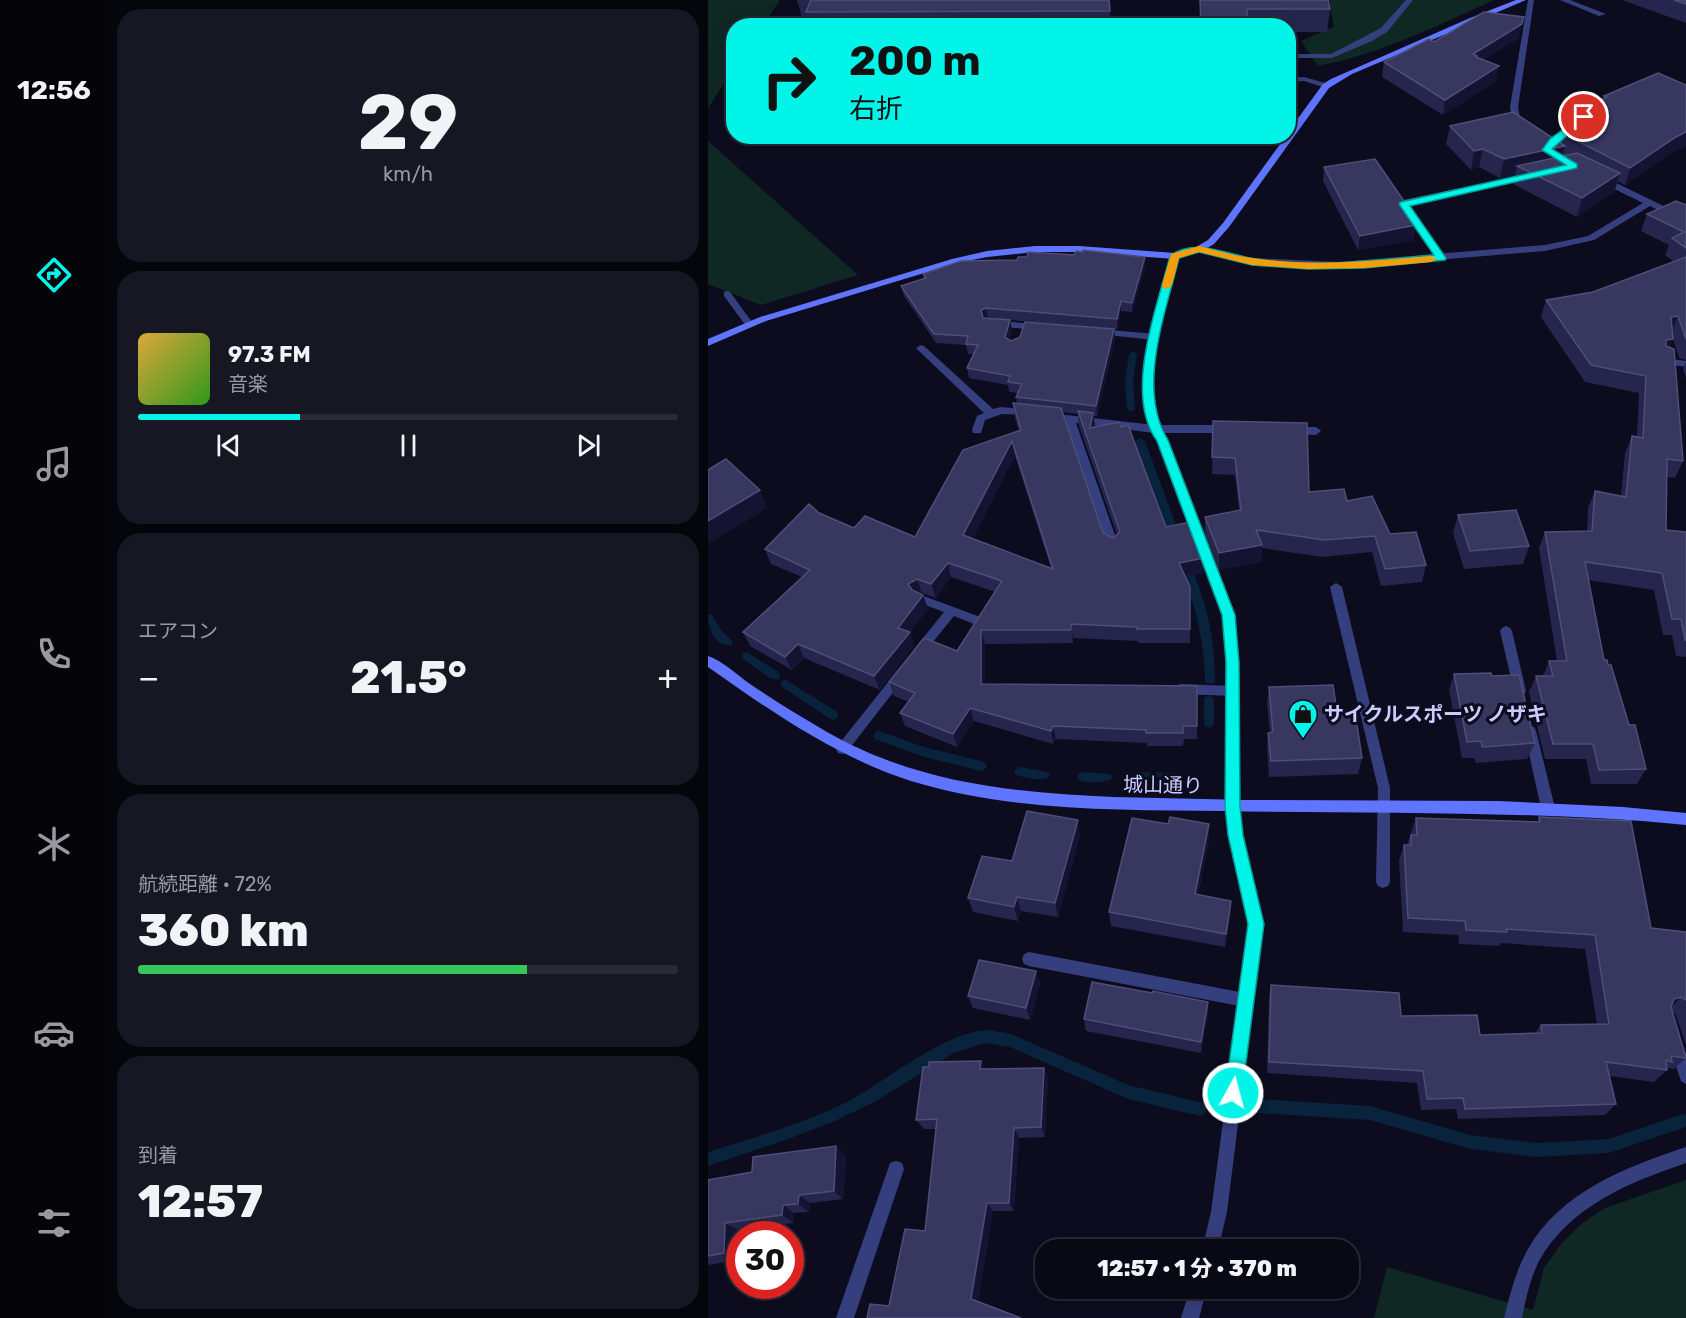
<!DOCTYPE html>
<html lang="ja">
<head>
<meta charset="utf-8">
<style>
	body { margin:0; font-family:Rubik,"Noto Sans JP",sans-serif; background:#171723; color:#f1f3f6; height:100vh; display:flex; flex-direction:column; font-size:22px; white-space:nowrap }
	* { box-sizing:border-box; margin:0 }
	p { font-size:20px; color:#999aa1 }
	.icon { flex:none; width:33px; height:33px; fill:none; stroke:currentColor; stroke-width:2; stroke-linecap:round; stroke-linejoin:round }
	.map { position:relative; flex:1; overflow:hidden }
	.side { display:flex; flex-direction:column; gap:9px; padding:9px; background:#05050c; width:600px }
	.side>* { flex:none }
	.guide { position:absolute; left:18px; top:18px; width:570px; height:126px; border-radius:24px; box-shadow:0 3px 15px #0003,0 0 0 2px #292a35; background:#00f4e7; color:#111; overflow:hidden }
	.speed { position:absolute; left:18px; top:1221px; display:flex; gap:12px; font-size:30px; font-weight:700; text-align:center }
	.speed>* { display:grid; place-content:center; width:78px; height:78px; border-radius:50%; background:#090916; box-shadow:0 3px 15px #0003,0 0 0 2px #292a35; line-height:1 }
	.speed .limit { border:9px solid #d22; background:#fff; color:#111 }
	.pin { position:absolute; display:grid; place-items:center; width:51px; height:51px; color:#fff; margin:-26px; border:3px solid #fff; border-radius:50%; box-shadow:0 2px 6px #0007 }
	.me { position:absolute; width:66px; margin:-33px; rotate:7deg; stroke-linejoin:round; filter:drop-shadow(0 0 4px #0008) }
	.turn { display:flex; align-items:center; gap:21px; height:126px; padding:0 24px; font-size:27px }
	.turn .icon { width:78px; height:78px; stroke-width:2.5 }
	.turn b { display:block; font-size:42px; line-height:51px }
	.big { font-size:45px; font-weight:800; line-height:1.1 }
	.side .card { flex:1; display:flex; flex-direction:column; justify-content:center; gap:9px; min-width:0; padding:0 21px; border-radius:24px; background:#171723 }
	.side .dial { align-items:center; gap:0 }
	.dial b { font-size:78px; line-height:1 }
	.song { display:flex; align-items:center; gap:18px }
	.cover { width:72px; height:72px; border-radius:9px; background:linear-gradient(135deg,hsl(40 70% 55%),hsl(110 70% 35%)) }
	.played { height:6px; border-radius:3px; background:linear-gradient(90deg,#00f4e7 30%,#292a35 30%) }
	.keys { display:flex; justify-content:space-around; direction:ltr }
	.heat { display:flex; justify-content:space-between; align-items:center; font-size:33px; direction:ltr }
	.charge { height:9px; border-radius:4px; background:linear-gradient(90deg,#34c759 72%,#292a35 0) }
	.trip { position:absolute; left:327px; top:1239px; width:324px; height:60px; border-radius:24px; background:#090916; box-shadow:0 3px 15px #0003,0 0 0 2px #292a35; font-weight:800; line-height:60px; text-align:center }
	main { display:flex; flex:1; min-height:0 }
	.menu { display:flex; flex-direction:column; width:108px; justify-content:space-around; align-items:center; background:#040409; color:#999aa1 }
	.menu .icon { width:42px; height:42px }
	.menu .current { color:#00f4e7 }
	.menu b { font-size:27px; color:#f1f3f6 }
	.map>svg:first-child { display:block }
	.green { fill:#0f2824 }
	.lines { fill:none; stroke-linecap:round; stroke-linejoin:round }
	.stream { fill:#08233b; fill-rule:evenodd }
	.lane { fill:#363f7e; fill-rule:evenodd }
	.street { fill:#363f7e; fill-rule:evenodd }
	.secondary { fill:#6075ff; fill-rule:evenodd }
	.wall { fill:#26254d; fill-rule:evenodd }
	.shaded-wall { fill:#141332 }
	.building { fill:#383760; stroke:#4e4e79; stroke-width:1.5; fill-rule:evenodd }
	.route { fill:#00f4e7; stroke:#009f96; stroke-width:1.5 }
	.slow { fill:#f59e0b }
	.labels { text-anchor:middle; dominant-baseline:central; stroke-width:6; stroke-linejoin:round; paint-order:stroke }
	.poi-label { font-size:20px; font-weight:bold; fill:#c9ccff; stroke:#0c0c1e; text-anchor:start }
	.street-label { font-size:20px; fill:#c9ccff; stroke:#0c0c1e }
</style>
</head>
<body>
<main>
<nav class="menu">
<b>12:56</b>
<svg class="icon current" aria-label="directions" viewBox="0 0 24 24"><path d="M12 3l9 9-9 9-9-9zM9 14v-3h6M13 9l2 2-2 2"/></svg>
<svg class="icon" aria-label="music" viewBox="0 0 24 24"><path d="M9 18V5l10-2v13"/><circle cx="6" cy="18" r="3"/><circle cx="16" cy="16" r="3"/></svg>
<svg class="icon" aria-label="phone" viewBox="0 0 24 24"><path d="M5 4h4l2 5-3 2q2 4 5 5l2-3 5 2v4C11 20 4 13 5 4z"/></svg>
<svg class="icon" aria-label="climate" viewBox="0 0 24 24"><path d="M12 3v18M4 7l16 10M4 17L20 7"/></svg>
<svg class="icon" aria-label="car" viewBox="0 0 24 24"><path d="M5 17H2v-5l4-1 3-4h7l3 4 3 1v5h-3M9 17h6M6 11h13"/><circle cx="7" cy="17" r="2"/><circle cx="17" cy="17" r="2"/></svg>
<svg class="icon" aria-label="filters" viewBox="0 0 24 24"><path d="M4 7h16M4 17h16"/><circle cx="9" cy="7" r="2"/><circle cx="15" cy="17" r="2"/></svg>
</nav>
<section class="side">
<div class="card dial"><b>29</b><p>km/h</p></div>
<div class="card">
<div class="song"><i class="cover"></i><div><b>97.3 FM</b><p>音楽</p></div></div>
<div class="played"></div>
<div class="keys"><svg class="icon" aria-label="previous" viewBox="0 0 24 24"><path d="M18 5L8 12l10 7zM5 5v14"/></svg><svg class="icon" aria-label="pause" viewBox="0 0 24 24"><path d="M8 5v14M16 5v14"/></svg><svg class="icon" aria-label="next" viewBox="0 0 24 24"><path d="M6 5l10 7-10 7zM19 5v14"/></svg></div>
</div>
<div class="card"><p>エアコン</p>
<div class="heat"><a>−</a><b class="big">21.5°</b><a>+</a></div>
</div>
<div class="card"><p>航続距離 · 72%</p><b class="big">360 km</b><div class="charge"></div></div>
<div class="card"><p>到着</p><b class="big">12:57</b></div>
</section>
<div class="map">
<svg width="978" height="1318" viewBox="0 0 978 1318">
	<rect width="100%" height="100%" fill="#0c0c1e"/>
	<g class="green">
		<polygon points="0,0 72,0 55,25 26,26 25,70 0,108"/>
		<path d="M621,0H786C728,26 673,54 610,66L593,41L626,27Z"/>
		<polygon points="0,141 150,275 53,305 0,284"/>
		<polygon points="978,1180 978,1318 666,1318 679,1267 825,1310 836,1268 853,1244 873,1224 897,1208"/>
	</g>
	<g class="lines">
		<g class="stream">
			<polygon points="425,351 429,354 425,382 427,409 423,412 419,409 417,382 421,354"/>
			<polygon points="432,438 437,441 473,539 471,542 468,543 463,539 427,441"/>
			<path d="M476,558L479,559C498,597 507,638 507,680L506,683H498L497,680C496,636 486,603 471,562Z"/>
			<path d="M0,614L4,615L13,630L25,642L24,645C7,648 0,627 0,614Z"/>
			<polygon points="39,652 71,673 72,676 71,679 63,679 35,659 34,656 35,653"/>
			<polygon points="78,680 129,712 130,715 129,718 125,720 121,718 74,687 73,684 74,681"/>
			<polygon points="501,696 505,697 506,700 506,723 505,726 501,728 497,726 496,723 496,700 497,697"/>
			<polygon points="171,731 216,747 273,761 277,763 279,766 277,769 273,771 216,757 167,739 165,736 167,733"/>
			<path d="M312,767L340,772L342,775L340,778C331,781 317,778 308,775L306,772L308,769Z"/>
			<path d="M375,772L402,774L404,777L402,780C393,783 380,783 371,780L369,777L371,774Z"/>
			<polygon points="430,772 471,773 475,775 477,778 475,781 471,783 430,782 426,780 424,777 426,774"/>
			<path d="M281,1030L303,1034L420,1085L492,1102L497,1104L499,1109L497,1114L492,1116L420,1099L302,1047L277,1043L246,1053L168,1101L129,1120L83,1138L0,1166V1152C47,1137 95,1124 139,1102C179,1081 236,1031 281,1030Z"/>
			<polygon points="550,1099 662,1106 762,1135 828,1143 901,1139 975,1114 978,1115 978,1127 901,1153 828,1157 762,1149 662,1120 550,1113 545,1111 543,1106 545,1101"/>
		</g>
		<g class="lane">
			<polygon points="698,0 705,0 679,32 664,41 624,58 580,58 580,54 623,54 673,28"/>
			<polygon points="852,0 862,0 898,14 891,16"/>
			<polygon points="596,77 621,84 622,86 618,88 596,81 580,82 580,78"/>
			<polygon points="821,174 824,174 824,178 701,205 737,258 733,261 730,260 691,203 695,200"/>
			<polygon points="19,291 22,292 44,322 44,326 38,326 16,296 16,292"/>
			<polygon points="288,321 330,324 335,327 330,330 285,326 283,324"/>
			<polygon points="392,329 447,334 452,337 447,340 389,334 389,330"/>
			<polygon points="213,345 216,346 285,409 293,407 321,410 325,411 325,415 294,414 277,420 273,433 265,433 264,430 269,416 276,413 210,350 208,348"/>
			<polygon points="956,358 978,361 978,367 953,363 953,359"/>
			<polygon points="341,413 446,425 520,425 525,429 520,433 446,433 368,423 411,547 405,551 399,547 357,421 337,418 337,414"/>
			<polygon points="583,427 608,427 613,431 608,435 579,434 578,431"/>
			<polygon points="628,583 634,587 682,788 682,882 680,886 675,888 670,886 668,882 670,788 622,587"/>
			<polygon points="213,595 275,618 277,621 275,624 271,626 246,616 215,654 207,654 205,651 207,648 236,612 209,602 207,599"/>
			<polygon points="798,626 802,628 804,631 818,691 816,695 808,695 806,691 792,631 794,628"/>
			<polygon points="193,669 197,671 199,674 197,677 138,753 134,754 130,753 128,749 130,745 189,671"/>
			<polygon points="473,684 525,686 529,687 531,691 529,695 525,696 473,694 469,693 467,689 469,685"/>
			<polygon points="822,726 826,727 828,731 847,808 845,812 840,814 835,812 833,808 816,731 818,727"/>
			<polygon points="321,952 537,993 542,995 544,1000 542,1005 537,1007 321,966 316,964 314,959 316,954"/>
			<polygon points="969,1042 974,1044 978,1054 978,1084 973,1081 962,1049 964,1044"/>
			<path d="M978,1147V1163C922,1182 862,1206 831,1261C822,1279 818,1298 814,1318H796C802,1294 808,1270 820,1249C853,1191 919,1167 978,1147Z"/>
			<polygon points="188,1161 194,1163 196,1169 146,1318 128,1318 180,1169 182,1163"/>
		</g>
		<g class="street">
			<polygon points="820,0 826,0 810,107 812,118 818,127 814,129 811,129 804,118 802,107"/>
			<polygon points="890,177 896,177 978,217 978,223 942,206 886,240 837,251 631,268 544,264 488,251 487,249 491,246 544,258 631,262 837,245 880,236 935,203 890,181"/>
			<path d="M467,253L471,256C455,315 431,382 459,440L526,615L531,662L532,806L534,835L555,925L519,1212L510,1250H494L503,1212L541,925L520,835L518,806L519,662L514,615L449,440C421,382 445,315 463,256Z"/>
			<polygon points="482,1288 499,1288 491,1318 473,1318"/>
		</g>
		<g class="secondary">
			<polygon points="808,0 818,0 644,74 621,88 521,227 506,244 494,251 467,259 371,252 327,252 279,257 249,263 58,321 0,346 0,339 52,317 244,259 279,251 327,246 371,246 467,253 488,247 500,240 515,223 578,136 580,136 580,132 615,84 623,79 762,18"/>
			<path d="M0,656C15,661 29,675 42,684C67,701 93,717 119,732C208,783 306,793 406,797L538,800L790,801L915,807L978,813V825C824,810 670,814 516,811C412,810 304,812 203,781C128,757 64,712 0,667Z"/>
		</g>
	</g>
	<g class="wall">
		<polygon points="89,0 403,0 403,26 101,26 101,22 95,22"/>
		<polygon points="492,0 622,9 619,32 580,32 580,26 492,26"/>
		<polygon points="914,0 978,0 978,23"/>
		<polygon points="811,38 775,60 788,81 735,115 674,77 676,62 726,42"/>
		<polygon points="978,85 978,146 963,153 917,185 910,181 906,192 869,217 805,184 807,175 792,178 771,167 763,170 738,144 742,126 849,141 852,132 895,99 896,96"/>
		<polygon points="616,167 705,214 704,218 706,240 650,250 615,181"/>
		<polygon points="978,201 978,360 971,358 965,339 961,347 975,461 967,478 959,477 958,530 978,532 978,657 968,656 964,635 955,635 946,590 880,580 896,660 938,769 929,784 883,784 878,759 837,759 821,692 828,676 835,676 841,661 849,661 831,548 837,532 879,531 880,508 887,491 913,496 917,453 924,436 929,437 931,393 877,382 833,317 838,300 885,292 966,262 957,255 961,245 933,231 939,214 977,204"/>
		<path d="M437,267L424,312L413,311L409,329L280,318L304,330L301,340L303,341L406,329L407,339L389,416H386L387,427L458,527L496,558V573L477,576L482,587V643H430V641L365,638V643L277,644V684L489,686V739H476L475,746H439V743L348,739L345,744L266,721L249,747L197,726L192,713L201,702L186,696L181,682L249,651L287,592L243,577L228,598L214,593L213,594L215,595L220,609L202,632L206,646L172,690L96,658L84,670L42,646L35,632L94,577L63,564L57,549L111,513L146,528L207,537L311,431L307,418L305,403H309L308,397L310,393L301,392L300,385L261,378L259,368L265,354H260L258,345L228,343L196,296L193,286L216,279L215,274ZM355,412L370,414L371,426L409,535L405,538L395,533ZM307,456L343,568L264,539Z"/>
		<polygon points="978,362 978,378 975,369"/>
		<polygon points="505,421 601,492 639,501 682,534 718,565 714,582 673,586 664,552 614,557 554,548 553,562 511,570 497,534 497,517 531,510 527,475 504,474"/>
		<polygon points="750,515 821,546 815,564 756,569 745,533"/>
		<polygon points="746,674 784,676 827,743 819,759 768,763 766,758 754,758 741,690"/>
		<polygon points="561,687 629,712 654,758 650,774 561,777 559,749 560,733 562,733 559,704"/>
		<polygon points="831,817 943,928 978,932 978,1045 967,1013 964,1012 978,1058 966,1069 959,1068 959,1070 946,1082 901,1076 908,1104 897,1115 750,1119 748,1109 713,1110 709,1083 559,1073 561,998 563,985 772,1035 827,1033 833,1025 889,1024 877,949 793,943 791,946 751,944 750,935 695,932 691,860 696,845 699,845 708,818 829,822"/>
		<polygon points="460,824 501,824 501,839 490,895 523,914 517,947 403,926 401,912"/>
		<polygon points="372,835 350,917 313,911 310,921 265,912 260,898 304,861"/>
		<polygon points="328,971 332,984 322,1020 265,1008 260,996"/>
		<polygon points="444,993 500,1002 500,1014 493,1053 378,1031 376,1019"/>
		<polygon points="336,1068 340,1078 337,1137 311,1138 306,1211 285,1211 270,1302 181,1306 217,1231 228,1129 216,1129 208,1120 277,1069"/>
		<polygon points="128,1146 138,1156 135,1199 102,1203 101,1212 86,1213 86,1223 30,1230 29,1260 0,1265 0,1180 44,1172"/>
	</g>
	<g class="shaded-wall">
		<polygon points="401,0 403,0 403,26 402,26"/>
		<polygon points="814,24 811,38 768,65 765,54"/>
		<polygon points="791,66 788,81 735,115 737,100"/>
		<polygon points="978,132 978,146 963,153 917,185 922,168 968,137"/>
		<polygon points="857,146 852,165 809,166 807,175 792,178 796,159"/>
		<polygon points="775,149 771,167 763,170 766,151"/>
		<polygon points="912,173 906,192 869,217 874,198"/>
		<polygon points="705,214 703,226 708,225 706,240 650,250 652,236"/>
		<polygon points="437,257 437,267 424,312 424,303"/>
		<polygon points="413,301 413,311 409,329 409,319"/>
		<polygon points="278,308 280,318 275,320 273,310"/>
		<polygon points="970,316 963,333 963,317"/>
		<polygon points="302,320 304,330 299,347 297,337"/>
		<polygon points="406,329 407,339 389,416 388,406"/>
		<polygon points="965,339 958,356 958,340"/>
		<polygon points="385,413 387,428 382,428"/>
		<polygon points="304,441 307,456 259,550 255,535"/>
		<polygon points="52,490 60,508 0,544 0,521"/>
		<polygon points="554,545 553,562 511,570 511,553"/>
		<polygon points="496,558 496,573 472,577 471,563"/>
		<polygon points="240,563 243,577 228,598 223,584"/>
		<polygon points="209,579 214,593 205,599 200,584"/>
		<polygon points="215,595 220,609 202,632 206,646 172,690 166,676 190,628"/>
		<polygon points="363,624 365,638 365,643 363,630"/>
		<polygon points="273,630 277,644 277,698 273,684"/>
		<polygon points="90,644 96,658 84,670 77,657"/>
		<polygon points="262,708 266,721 249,747 245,734"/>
		<polygon points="345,726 348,739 345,744 343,731"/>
		<polygon points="370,820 372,835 350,917 347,903"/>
		<polygon points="501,824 501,839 487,908 487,894"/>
		<polygon points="309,897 313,911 310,921 306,907"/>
		<polygon points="523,901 523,914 517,947 518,934"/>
		<polygon points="328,971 332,984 322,1020 318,1008"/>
		<polygon points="973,997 961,1010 966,999"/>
		<polygon points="500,1002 500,1014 493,1053 493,1042"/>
		<polygon points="273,1061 278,1072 272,1069"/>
		<polygon points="336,1068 340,1078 337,1137 333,1127"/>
		<polygon points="306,1128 311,1138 306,1211 301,1203"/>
		<polygon points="128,1146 138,1156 135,1199 126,1191"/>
		<polygon points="91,1195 102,1203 101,1212 90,1204"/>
		<polygon points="279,1203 285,1211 270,1304 263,1299"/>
		<polygon points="75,1205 86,1213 86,1223 74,1215"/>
		<polygon points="17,1223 30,1230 29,1260 16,1253"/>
	</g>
	<g class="building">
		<polygon points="103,0 401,0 402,11 98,12"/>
		<polygon points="492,0 620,0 622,9 539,9 539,26 493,26"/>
		<polygon points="966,0 978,0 978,4"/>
		<polygon points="776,12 816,17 814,24 765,54 769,56 768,57 791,66 737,100 676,62 721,39 726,42"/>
		<polygon points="950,73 978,85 978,132 968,137 922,168 852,132 884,104 899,97 896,96"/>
		<polygon points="805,112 857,146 796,159 775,149 766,151 742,126"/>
		<polygon points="869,153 912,173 874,198 809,166"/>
		<polygon points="667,159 705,214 701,215 708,225 652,236 616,167"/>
		<polygon points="968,201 978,205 978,248 964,238 976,232 939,214"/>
		<polygon points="375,250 437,257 424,303 413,301 409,319 278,308 273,310 275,318 302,320 297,337 303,341 312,337 317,322 406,329 388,406 308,397 314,384 300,382 302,376 259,368 270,345 258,344 260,336 226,334 193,286 218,278 215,274 253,261 309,260 310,257 319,257 320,252 366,255 368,251 374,252"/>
		<polygon points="978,257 978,339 970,316 963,317 965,339 958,340 958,346 966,349 975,461 959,459 958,530 978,532 978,640 977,640 973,619 964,619 954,573 877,562 896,660 899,660 900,665 903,665 921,725 927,725 938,769 891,770 885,744 845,744 828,676 845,676 841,661 859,661 837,532 884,531 887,491 918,497 924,436 935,438 938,376 883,365 838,300 885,292"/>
		<path d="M305,403L353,408L395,533L405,538L412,532L370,411L385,413L382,428L411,422L413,427L420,425L458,527L482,522L496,558L471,563L482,587V629H429V627L363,624V630H273V684L489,686V726H475V733H438V730L345,726L343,731L262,708L245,734L192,713L207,693L181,682L216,638L249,651L294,581L240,563L223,584L209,579L200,584L204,590L215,595L190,628L202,632L166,676L90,644L77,657L35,632L102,570L57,549L101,504L111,513L146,528L157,516L207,537L255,450L313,430ZM304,441L345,569L255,535Z"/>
		<polygon points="505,421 599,423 601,492 636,489 639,501 664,496 682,534 708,532 718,565 677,569 667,536 616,540 548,530 554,545 511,553 497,517 533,510 527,458 504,457"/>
		<polygon points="18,459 52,490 0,521 0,470"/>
		<polygon points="808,510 821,546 762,551 750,515"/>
		<polygon points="783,673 784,676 811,675 827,743 774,747 773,741 759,742 746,674"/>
		<polygon points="625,685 629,712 647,712 654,758 563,761 560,733 565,732 561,687"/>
		<polygon points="319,811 370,820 347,903 309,897 306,907 260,898 274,856 304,861"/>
		<polygon points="462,817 501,824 487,894 523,901 518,934 401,912 424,818 460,824"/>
		<polygon points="831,817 923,821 943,928 978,932 978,1000 973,997 966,999 963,1007 978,1058 963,1056 964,1062 958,1060 959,1070 898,1062 908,1104 757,1109 755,1098 719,1099 715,1071 561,1062 563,985 691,993 693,1016 769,1015 772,1035 834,1033 833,1025 901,1024 887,935 798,929 799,932 758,930 757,921 700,918 696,845 703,845 703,835 709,835 708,818 832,822"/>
		<polygon points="271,960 328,971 318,1008 260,996"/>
		<polygon points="384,982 444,993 445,991 500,1002 493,1042 376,1019"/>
		<polygon points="273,1061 272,1069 336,1068 333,1127 306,1128 301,1203 279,1203 263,1299 313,1318 159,1318 162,1304 181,1306 197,1229 217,1231 229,1119 208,1120 215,1067 221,1067 221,1062"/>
		<polygon points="128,1146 126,1191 91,1195 90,1204 75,1205 74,1215 17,1223 16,1253 0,1256 0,1180 44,1172 45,1157"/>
	</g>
	<path class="route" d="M876,114L880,117L879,118L844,149L869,164V168L702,206L738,258L737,260L656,268L600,269L544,265L491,252L471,258C458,312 428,389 460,440L527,615L531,662L532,806L535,835L556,924L534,1093L532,1099L525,1101L519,1099L517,1093L540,924L520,835L517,806L518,662L514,615L449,441C415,394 449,308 462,256C484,238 517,253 542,258C601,269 666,260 726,255L691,204L693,202L858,165L834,150L842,139Z"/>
	<path class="slow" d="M491,246C508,250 526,256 544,258C604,267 664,261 723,256L729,259L723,262L656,268L600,269L544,265L491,252L471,258L464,285L459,289L455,288L454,285L463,254Z"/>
	<defs>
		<g id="shop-pin" transform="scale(1.5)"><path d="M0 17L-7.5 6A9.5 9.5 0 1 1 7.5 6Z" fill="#00f4e7" stroke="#0c0c1e"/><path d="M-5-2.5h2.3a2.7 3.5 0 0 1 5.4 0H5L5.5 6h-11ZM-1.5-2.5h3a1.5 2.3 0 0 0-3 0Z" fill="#111"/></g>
	</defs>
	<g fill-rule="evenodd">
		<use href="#shop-pin" x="595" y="714"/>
	</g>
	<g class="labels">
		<g class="poi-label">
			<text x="616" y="714">サイクルスポーツ ノザキ</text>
		</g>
		<g class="street-label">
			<text transform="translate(455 785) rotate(1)">城山通り</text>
		</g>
	</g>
</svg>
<div class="speed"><div class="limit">30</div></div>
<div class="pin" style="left:876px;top:117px;background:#d93025"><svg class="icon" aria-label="arrive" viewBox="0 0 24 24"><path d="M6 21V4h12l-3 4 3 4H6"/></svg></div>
<svg class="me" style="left:525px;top:1093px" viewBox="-20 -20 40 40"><circle r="17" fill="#00f4e7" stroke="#fff" stroke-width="3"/><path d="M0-11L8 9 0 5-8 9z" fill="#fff"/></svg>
<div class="trip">12:57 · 1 分 · 370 m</div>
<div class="guide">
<div class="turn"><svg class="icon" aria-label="right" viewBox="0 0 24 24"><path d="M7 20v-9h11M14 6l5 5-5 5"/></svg><div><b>200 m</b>右折</div></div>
</div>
</div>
</main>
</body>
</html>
